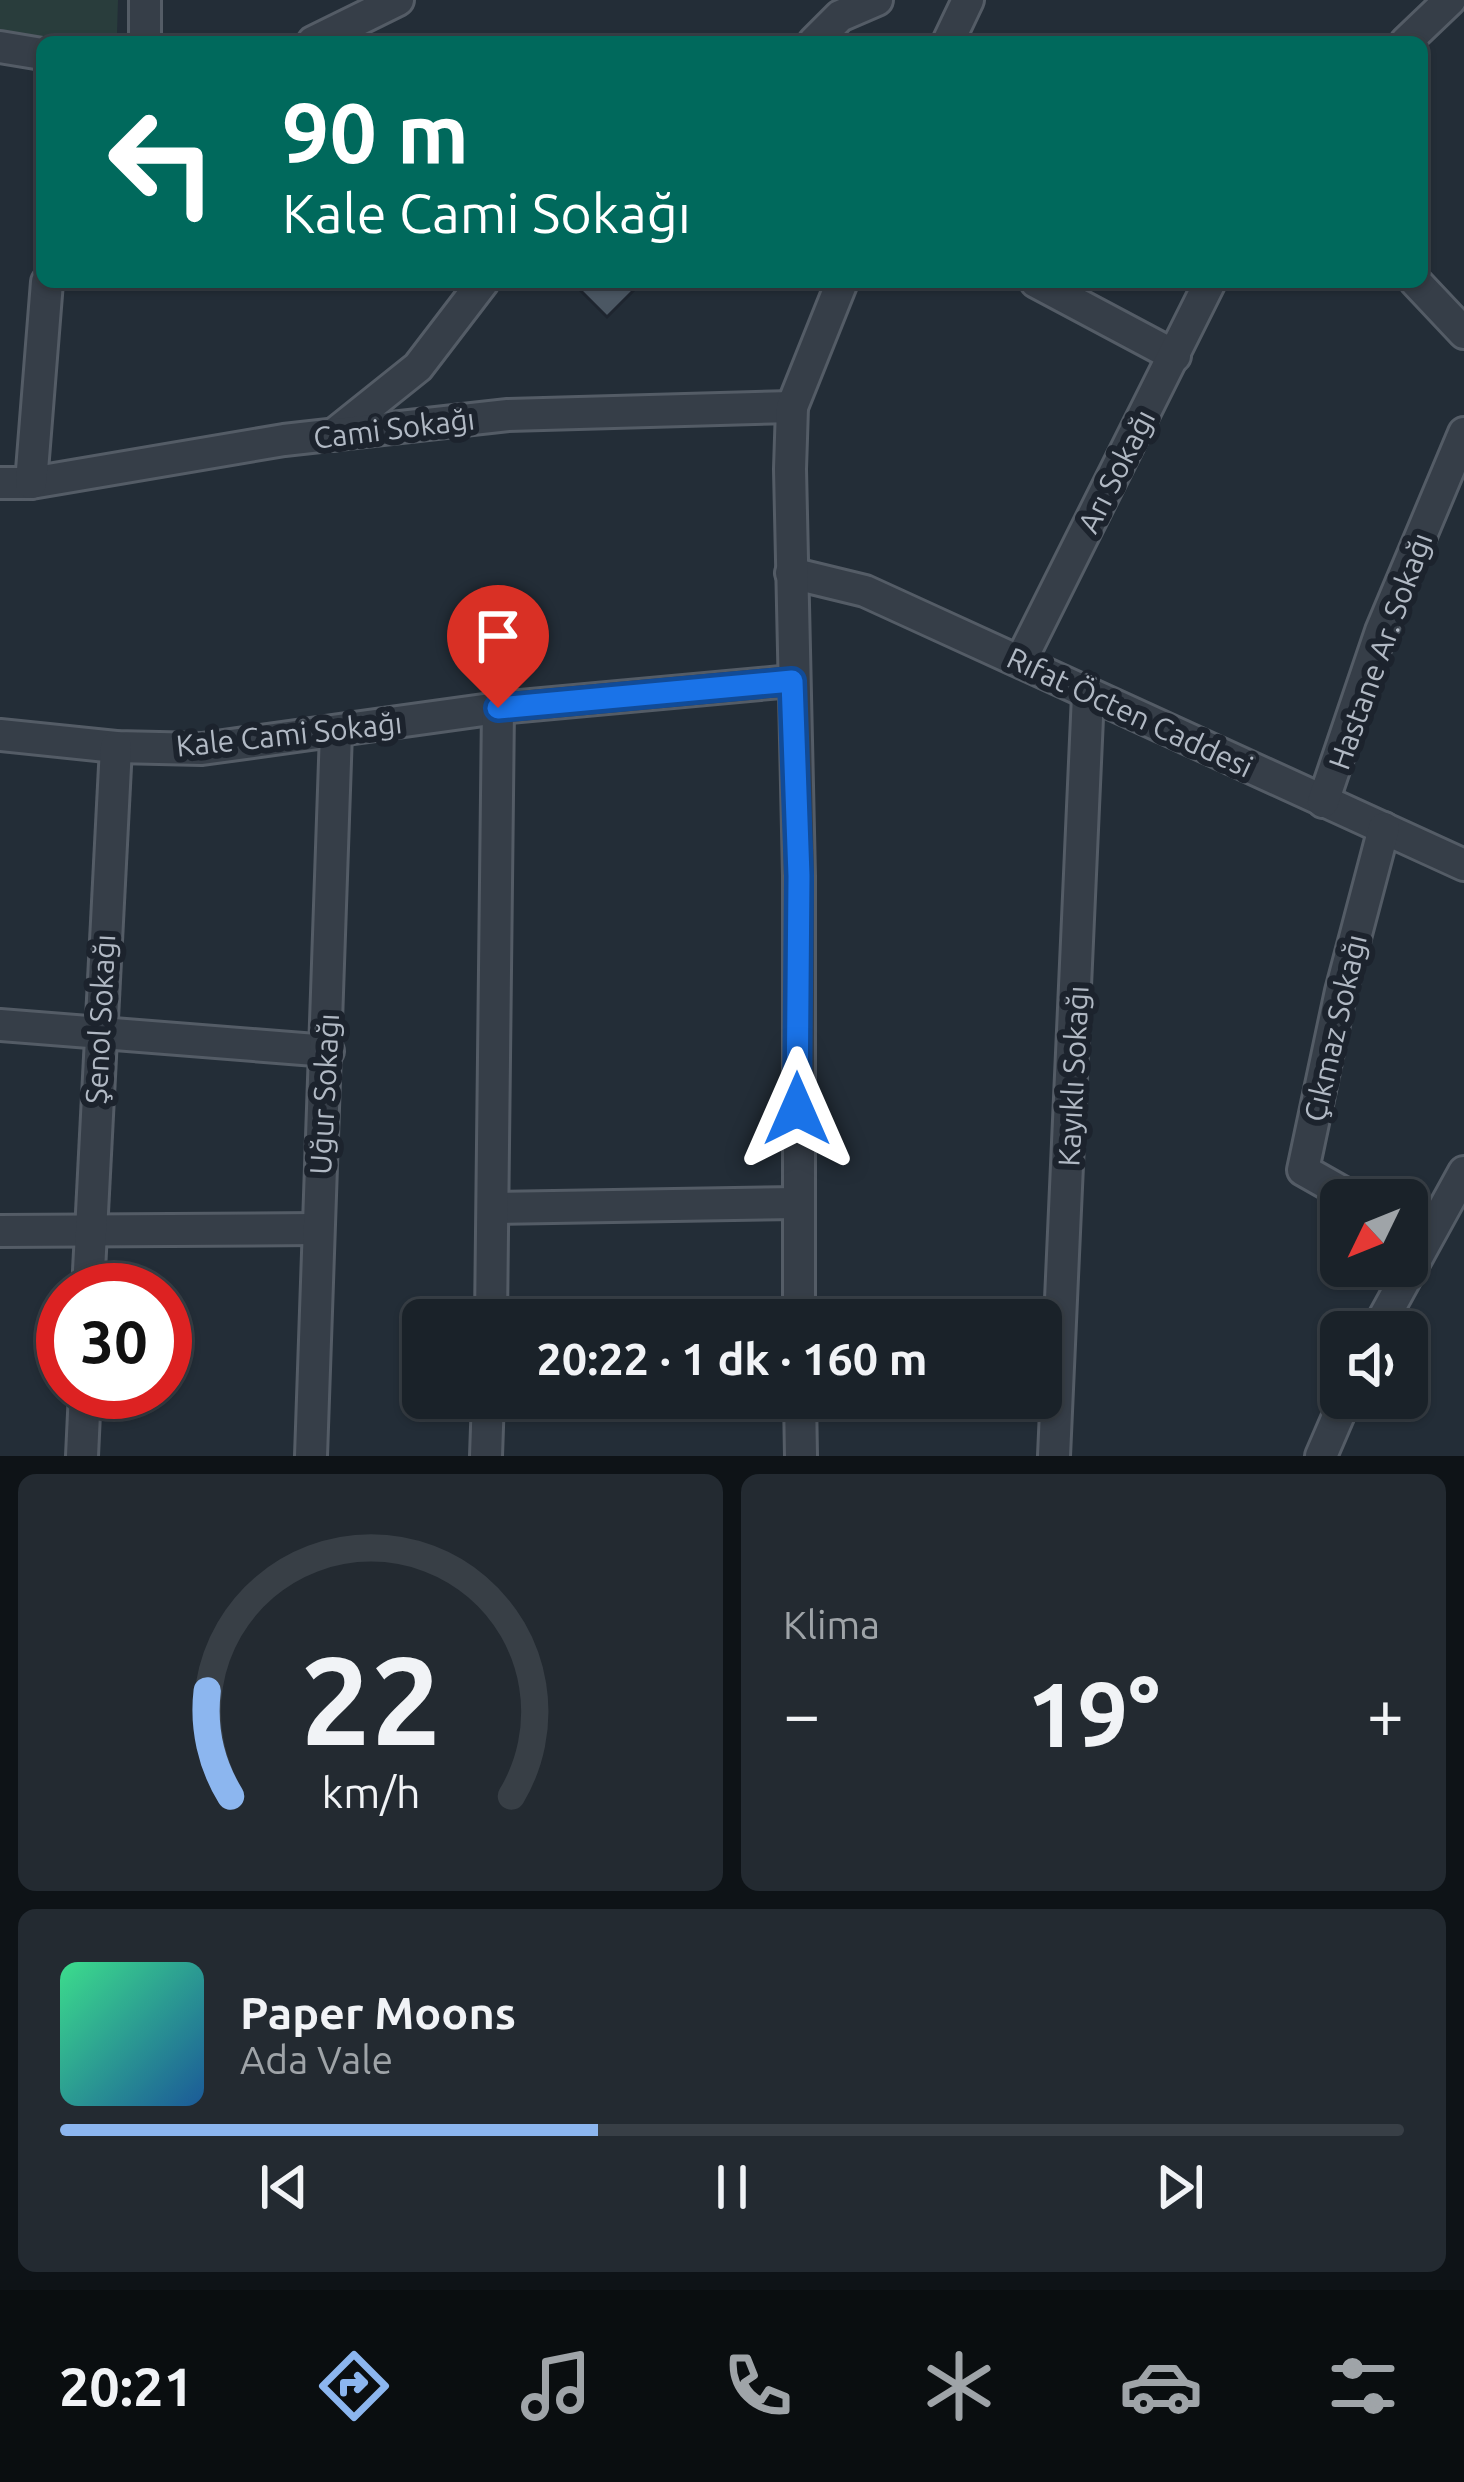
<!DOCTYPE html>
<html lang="tr">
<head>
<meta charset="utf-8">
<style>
	body { margin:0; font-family:Ubuntu,sans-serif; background:#232a31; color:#f1f3f6; height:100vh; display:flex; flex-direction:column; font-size:45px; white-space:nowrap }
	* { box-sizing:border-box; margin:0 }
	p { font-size:39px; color:#9fa4a8 }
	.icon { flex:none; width:66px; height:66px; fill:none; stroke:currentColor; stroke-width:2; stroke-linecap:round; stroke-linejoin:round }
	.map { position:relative; height:1456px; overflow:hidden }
	.drawer { display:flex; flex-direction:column; gap:18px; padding:18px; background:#0e1317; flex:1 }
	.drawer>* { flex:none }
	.guide { position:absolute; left:36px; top:36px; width:1392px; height:252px; border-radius:18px; box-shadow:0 3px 9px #0004,0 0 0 3px #383f46; background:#00695c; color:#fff; overflow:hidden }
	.needle { width:78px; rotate:227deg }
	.controls { position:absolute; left:1320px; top:1179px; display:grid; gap:24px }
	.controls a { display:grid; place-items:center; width:108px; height:108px; border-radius:18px; background:#1a2229; box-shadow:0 3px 9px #0004,0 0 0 3px #383f46; font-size:60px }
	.speed { position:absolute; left:36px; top:1263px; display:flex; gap:24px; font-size:60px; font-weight:700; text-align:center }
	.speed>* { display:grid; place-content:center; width:156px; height:156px; border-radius:50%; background:#1a2229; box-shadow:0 3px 9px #0004,0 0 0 3px #383f46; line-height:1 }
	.speed .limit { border:18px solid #d22; background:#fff; color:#111 }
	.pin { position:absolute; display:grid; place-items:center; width:102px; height:102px; color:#fff; margin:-123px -51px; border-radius:50% 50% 50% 0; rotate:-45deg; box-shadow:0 0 12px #0007 }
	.pin .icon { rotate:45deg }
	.me { position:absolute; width:132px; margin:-66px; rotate:0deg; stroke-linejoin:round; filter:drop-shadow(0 0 9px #0008) }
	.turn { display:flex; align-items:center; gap:42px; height:252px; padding:0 48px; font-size:54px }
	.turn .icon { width:156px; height:156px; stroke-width:2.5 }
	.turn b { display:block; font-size:84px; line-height:102px }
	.big { font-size:90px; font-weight:700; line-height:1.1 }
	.drawer .tile { flex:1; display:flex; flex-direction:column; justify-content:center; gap:18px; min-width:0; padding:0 42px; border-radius:18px; background:#232a31 }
	.drawer .dial { align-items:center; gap:0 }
	.dial svg { height:312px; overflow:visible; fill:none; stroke:#383f46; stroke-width:7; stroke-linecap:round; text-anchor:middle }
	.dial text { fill:#f1f3f6; stroke:none }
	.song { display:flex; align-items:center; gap:36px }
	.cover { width:144px; height:144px; border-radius:18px; background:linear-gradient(135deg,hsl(150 70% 55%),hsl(210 70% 35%)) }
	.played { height:12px; border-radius:6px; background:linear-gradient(90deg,#8cb6ef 40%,#383f46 40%) }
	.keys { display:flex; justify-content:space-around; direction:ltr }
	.heat { display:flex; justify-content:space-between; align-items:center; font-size:66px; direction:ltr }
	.drawer .tiles { flex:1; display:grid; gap:18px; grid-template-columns:1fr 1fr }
	.tile:last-child { grid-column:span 2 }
	.trip { position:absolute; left:402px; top:1299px; width:660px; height:120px; border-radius:18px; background:#1a2229; box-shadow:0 3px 9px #0004,0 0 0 3px #383f46; font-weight:700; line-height:120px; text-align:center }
	.tab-bar { display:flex; height:192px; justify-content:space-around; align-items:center; background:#0a0e10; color:#9fa4a8 }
	.tab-bar .icon { width:84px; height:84px }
	.tab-bar .selected { color:#8cb6ef }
	.tab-bar b { font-size:54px; color:#f1f3f6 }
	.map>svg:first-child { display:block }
	.green { fill:#293d3c }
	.building { fill:#4b5763; stroke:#1e252f; stroke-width:3 }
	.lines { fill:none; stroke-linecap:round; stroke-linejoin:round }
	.street-casing { stroke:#545c66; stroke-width:36 }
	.street { stroke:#363e48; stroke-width:30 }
	.route-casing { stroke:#114b97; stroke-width:30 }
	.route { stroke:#1a73e8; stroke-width:21 }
	.labels { text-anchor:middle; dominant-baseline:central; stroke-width:12; stroke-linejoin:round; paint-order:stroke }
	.street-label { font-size:30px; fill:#b1b9c4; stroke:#1c232d }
</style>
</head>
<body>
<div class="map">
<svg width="1464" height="1456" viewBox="0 0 1464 1456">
	<rect width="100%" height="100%" fill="#232d37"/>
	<polygon class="green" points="0,0 118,0 117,34 76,40 0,34"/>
	<polygon class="building" points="572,282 642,282 607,317"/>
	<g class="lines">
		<g class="street-casing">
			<g id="street">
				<polyline points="145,42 145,0"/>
				<polyline points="313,42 398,0"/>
				<polyline points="814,42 840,16 877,0"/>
				<polyline points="948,42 968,0"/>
				<polyline points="1406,42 1450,0"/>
				<polyline points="0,47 42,54"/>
				<polyline points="1036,282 1175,356"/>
				<polyline points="1416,282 1464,333"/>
				<polyline points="333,435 418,367 483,282"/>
				<polyline points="0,483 31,483 284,440 508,415 792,407"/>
				<polyline points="31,483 47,282"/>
				<polyline points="791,573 865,591 1464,865"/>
				<polyline points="1021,660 1210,282"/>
				<polyline points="0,735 116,747 202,749 498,708 792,681"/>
				<polyline points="1323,802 1381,631 1464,433"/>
				<polyline points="0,1025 328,1051"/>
				<polyline points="1356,1200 1303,1170 1341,991 1384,828"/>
				<polyline points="494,1208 797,1203"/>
				<polyline points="0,1231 317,1229"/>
				<polyline points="88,1290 116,747"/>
				<polyline points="491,1320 498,708"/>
				<polyline points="799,1320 799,876 790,469 792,407 842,282"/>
				<polyline points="1376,1332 1464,1172"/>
				<polyline points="800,1398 801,1456"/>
				<polyline points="82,1456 85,1392"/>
				<polyline points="311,1456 336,732"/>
				<polyline points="486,1456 488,1398"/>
				<polyline points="1054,1456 1088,695"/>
				<polyline points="1321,1456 1346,1398"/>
			</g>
		</g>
		<use href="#street" class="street"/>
	</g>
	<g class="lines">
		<g class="route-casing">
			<polyline id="route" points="498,708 792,681 799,876 797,1109"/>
		</g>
		<use href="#route" class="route"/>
	</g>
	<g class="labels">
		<g class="street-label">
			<text transform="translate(394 428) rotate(-7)">Cami Sokağı</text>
			<text transform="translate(1116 471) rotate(-63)">Arı Sokağı</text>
			<text transform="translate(1380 651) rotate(-70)">Hastane Ar. Sokağı</text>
			<text transform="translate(1130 712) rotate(25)">Rıfat Öcten Caddesi</text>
			<text transform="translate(289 734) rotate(-6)">Kale Cami Sokağı</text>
			<text transform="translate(100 1019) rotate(-87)">Şenol Sokağı</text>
			<text transform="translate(1335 1028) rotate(-77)">Çıkmaz Sokağı</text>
			<text transform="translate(1073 1076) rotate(-87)">Kayıklı Sokağı</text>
			<text transform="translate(324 1094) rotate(-87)">Uğur Sokağı</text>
		</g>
	</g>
</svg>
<div class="controls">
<a><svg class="needle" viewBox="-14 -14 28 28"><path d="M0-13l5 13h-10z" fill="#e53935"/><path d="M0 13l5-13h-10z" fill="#9fa4a8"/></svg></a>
<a><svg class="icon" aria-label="sound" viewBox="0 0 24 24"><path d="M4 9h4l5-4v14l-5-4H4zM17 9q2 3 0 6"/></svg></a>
</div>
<div class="speed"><div class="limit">30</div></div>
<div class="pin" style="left:498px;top:708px;background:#d93025"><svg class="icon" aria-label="arrive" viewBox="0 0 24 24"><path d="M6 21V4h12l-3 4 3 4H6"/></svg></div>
<svg class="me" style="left:797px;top:1109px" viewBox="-20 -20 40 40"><path d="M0-17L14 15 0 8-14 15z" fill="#1a73e8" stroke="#fff" stroke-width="4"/></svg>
<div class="trip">20:22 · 1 dk · 160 m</div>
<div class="guide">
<div class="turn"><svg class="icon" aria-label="left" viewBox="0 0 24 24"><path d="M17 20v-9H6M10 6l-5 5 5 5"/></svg><div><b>90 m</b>Kale Cami Sokağı</div></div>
</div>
</div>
<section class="drawer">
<div class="tiles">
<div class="tile dial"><svg viewBox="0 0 100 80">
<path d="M14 69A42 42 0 1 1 86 69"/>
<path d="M14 69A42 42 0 0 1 8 42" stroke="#8cb6ef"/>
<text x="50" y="56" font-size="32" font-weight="700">22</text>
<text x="50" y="72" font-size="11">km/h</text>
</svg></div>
<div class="tile"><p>Klima</p>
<div class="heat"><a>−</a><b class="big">19°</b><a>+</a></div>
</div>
<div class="tile">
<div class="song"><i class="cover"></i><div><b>Paper Moons</b><p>Ada Vale</p></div></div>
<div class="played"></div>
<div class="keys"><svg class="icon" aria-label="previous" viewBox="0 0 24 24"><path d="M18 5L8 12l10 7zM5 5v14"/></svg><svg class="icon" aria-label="pause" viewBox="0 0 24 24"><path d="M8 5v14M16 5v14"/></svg><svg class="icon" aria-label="next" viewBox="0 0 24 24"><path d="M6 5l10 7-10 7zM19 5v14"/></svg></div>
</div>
</div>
</section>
<nav class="tab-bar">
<b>20:21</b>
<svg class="icon selected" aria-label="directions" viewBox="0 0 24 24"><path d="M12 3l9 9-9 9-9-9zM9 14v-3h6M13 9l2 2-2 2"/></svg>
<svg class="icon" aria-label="music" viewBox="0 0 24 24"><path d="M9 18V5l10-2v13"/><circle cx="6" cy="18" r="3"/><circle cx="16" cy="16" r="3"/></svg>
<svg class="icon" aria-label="phone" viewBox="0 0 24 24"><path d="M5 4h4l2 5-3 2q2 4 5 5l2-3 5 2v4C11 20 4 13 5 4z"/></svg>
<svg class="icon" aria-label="climate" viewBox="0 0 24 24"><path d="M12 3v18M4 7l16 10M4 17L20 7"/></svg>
<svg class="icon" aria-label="car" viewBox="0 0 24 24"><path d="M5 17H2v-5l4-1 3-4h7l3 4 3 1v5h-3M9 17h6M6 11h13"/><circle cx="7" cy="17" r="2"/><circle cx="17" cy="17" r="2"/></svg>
<svg class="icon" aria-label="filters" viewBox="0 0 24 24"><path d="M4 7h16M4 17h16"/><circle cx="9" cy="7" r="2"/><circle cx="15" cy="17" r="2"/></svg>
</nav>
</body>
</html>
